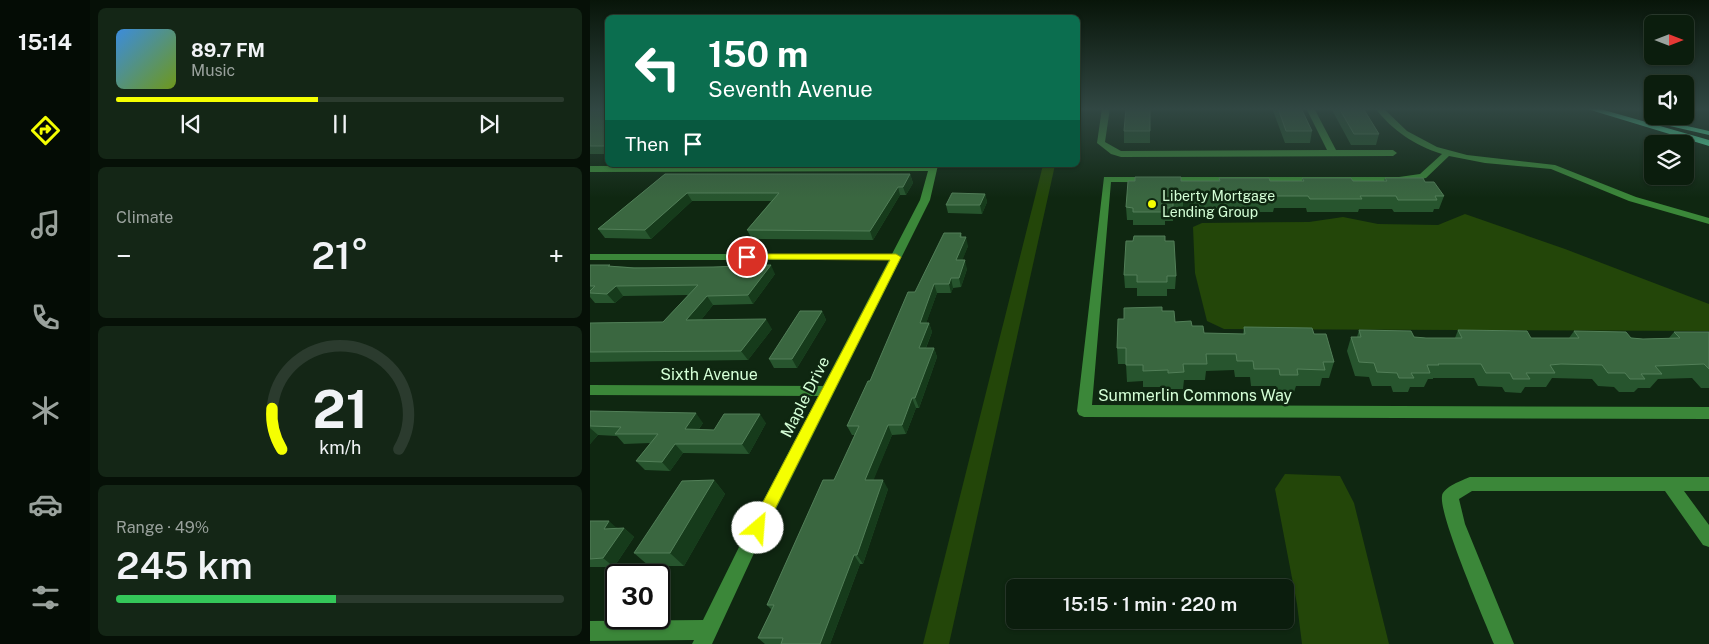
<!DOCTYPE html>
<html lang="en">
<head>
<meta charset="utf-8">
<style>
	body { margin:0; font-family:"Public Sans",sans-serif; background:#142616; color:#f1f3f6; height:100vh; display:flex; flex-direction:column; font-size:19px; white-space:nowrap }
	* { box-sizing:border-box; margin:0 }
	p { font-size:16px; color:#9aa29d }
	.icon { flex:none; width:28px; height:28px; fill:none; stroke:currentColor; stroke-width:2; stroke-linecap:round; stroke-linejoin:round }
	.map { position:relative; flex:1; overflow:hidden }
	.details { display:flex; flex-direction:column; gap:8px; padding:8px; background:#061007; width:500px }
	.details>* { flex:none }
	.banner { position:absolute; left:15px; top:15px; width:475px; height:152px; border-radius:8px; box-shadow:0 1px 4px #0004,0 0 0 1px #2b3b2e; background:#0b6e4f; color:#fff; overflow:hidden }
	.needle { width:32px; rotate:90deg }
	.controls { position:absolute; left:1054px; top:15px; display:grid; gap:10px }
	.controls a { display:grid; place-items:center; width:50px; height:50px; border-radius:8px; background:#0b1d0d; box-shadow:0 1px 4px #0004,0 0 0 1px #2b3b2e; font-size:25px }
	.speed { position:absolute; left:15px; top:564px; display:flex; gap:10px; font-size:25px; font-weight:700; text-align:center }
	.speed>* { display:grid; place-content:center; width:65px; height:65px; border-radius:50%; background:#0b1d0d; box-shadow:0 1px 4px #0004,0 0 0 1px #2b3b2e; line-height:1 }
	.speed .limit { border:2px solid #111; border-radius:8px; background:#fff; color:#111 }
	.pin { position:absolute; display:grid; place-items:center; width:42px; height:42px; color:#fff; margin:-21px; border:2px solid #fff; border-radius:50%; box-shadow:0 1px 5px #0007 }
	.me { position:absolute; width:55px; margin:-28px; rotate:27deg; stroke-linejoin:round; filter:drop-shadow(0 0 4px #0008) }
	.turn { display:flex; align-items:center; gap:18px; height:105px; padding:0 20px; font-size:22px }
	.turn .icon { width:65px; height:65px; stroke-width:2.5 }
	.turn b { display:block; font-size:35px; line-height:42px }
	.then { display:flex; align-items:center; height:48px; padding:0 20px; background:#0003; gap:10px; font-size:19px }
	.big { font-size:38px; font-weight:600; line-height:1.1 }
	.details .card { flex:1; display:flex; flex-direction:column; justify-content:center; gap:8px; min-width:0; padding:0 18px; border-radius:8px; background:#142616 }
	.details .dial { align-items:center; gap:0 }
	.dial svg { height:130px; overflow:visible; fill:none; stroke:#2b3b2e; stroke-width:7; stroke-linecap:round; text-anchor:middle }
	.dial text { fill:#f1f3f6; stroke:none }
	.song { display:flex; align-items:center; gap:15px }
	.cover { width:60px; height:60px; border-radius:8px; background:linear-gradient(135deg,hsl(210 70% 55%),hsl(80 70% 35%)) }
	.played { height:5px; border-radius:2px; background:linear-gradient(90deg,#f5ff01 45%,#2b3b2e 45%) }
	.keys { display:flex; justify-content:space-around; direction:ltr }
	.heat { display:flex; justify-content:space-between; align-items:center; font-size:28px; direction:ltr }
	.charge { height:8px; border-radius:4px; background:linear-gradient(90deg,#34c759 49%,#2b3b2e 0) }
	.trip { position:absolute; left:416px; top:579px; width:288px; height:50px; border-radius:8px; background:#0b1d0d; box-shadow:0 1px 4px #0004,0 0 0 1px #2b3b2e; font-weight:600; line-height:50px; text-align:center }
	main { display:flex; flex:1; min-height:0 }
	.tabs { display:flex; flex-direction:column; width:90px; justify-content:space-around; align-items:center; background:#040c05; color:#9aa29d }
	.tabs .icon { width:35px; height:35px }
	.tabs .active { color:#f5ff01 }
	.tabs b { font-size:22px; color:#f1f3f6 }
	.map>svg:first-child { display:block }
	.water { fill:#234609 }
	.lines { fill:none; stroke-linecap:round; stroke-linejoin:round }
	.canal { fill:#234609; fill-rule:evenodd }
	.minor { fill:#3b8739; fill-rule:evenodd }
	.major { fill:#5cffb8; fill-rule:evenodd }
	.wall { fill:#27552e }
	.shaded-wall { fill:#163b1b }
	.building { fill:#3a6740; stroke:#527f58 }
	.route { fill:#f5ff01; stroke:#9fa601 }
	.poi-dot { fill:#f5ff01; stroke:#0f2711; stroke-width:2 }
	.labels { text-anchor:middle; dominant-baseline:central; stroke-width:5; stroke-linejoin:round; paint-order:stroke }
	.far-poi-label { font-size:14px; fill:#d5ffd7; stroke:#0f2711; text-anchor:start }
	.street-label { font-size:16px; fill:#d5ffd7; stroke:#0f2711 }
</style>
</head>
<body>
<main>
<nav class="tabs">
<b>15:14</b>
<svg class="icon active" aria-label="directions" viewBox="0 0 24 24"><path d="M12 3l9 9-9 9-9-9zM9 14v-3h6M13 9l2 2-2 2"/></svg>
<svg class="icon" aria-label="music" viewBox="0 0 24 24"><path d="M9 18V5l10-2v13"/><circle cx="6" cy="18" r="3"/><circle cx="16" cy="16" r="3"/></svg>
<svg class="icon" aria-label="phone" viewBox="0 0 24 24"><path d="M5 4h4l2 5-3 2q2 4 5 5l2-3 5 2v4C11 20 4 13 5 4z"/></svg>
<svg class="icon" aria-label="climate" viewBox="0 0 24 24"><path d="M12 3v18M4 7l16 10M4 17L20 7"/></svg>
<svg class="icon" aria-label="car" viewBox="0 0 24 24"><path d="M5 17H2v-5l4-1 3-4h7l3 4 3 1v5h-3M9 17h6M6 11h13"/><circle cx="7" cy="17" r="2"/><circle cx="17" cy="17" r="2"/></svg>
<svg class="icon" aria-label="filters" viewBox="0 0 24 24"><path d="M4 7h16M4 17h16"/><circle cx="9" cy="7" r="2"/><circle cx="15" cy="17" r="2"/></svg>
</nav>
<section class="details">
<div class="card">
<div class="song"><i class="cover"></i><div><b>89.7 FM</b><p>Music</p></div></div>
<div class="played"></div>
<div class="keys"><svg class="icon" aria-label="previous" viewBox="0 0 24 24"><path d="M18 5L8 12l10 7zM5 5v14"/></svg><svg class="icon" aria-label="pause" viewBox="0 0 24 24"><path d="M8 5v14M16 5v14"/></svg><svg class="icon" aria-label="next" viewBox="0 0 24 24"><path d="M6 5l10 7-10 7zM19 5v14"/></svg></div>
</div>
<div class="card"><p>Climate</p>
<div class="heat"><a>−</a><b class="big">21°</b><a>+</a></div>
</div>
<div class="card dial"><svg viewBox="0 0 100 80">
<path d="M14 69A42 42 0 1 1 86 69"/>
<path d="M14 69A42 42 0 0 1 8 44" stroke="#f5ff01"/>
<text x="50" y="56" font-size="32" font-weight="700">21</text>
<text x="50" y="72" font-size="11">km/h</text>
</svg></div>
<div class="card"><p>Range · 49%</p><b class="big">245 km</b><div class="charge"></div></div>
</section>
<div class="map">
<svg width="1119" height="644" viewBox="0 0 1119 644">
	<rect width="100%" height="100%" fill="#0f2711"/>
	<g class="water">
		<polygon points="875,214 975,249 1119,304 1119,331 634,329 617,321 605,273 603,227 612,223 719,222 753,217 788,224 848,225"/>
		<polygon points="695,474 750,476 764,503 799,644 712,644 707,604 685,489"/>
	</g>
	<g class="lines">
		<polygon class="canal" points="453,165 465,165 359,644 333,644"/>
		<g class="minor">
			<rect x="0" y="108" width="18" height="3"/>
			<polygon points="512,108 520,108 515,142 531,151 737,150 716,108 724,108 746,150 803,150 807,153 803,156 531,157 521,154 507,143"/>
			<path d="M785,108H793L817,131L847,147L877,155L965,165L1046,197L1119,218V224L1039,201L961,169L895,163L859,156L836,178L809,183L521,182L502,405L1119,407V419L494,417L489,415L487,411L514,177H809L830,174L852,154C824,145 803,131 785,108Z"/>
			<polygon points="348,165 340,200 165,551 122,644 102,644 104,640 0,641 0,621 113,620 153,539 228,396 0,395 0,385 233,386 299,260 0,260 0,254 302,254 330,200 338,171 0,172 0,166"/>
			<path d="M880,477H1119V491H1094L1119,525V547L1113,545L1075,491H882L869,499L875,524L924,644H904C894,619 849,516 852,496C853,487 873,480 880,477Z"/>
		</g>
		<g class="major">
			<polygon points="994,108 1007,108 1119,140 1119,146"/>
			<polygon points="1058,117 1119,131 1119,135 1058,121"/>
		</g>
	</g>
	<g class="wall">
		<polygon points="560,108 560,143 534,143 534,131"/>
		<polygon points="682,108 711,108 722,131 720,143 695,143"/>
		<polygon points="741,108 773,108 789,134 786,145 761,145"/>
		<rect x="0" y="110" width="18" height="44"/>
		<polygon points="75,174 320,174 323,183 316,195 310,195 283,240 162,239 157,230 181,201 102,201 61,239 15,238 8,229"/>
		<polygon points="629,178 680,181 712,181 712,178 763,181 794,181 795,178 835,182 854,196 849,209 844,209 843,212 804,212 802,209 769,209 768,212 717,212 716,208 684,208 683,212 632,212 631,208 600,208 593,209 592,213 583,213 583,221 575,221 575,225 543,225 543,220 537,220 536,207 591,181 629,181"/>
		<polygon points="395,194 397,202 392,214 358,213 356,205"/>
		<polygon points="371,233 372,237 378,246 372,260 377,269 371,287 363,288 361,293 347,293 336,323 339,323 342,332 336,348 344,348 347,357 329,408 326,408 316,434 302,435 283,480 298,489 273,564 270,564 240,644 175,644 168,638 182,610 177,605 244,480 265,435 262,435 257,426 325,292"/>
		<polygon points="575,241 586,276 585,289 577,289 577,296 547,296 547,288 535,288 534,275"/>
		<polygon points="0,265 185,274 163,304 123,305 111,320 182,329 158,360 0,362 0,323 73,322 98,295 33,296 25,303 5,303 0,297"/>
		<polygon points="232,311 236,320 207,368 184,368 179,359"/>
		<polygon points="572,311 585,322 602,326 614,333 653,334 654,327 724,334 744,362 739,378 732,378 730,386 706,386 704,392 687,391 686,386 661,386 660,377 645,377 644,370 616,371 615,380 594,380 593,389 578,389 578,387 553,387 553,381 537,382 536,364 528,364 527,348 534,319"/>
		<polygon points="769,330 824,337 836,338 865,338 868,330 941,338 979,338 984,331 1053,339 1079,338 1084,332 1119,332 1119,388 1111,388 1102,378 1068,379 1060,388 1048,388 1044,392 1029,392 1024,387 1008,386 1002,379 962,378 956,387 935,387 931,393 915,392 912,387 888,386 884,378 843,378 843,379 838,379 834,387 820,387 818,392 803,392 801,386 782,386 779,377 765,376 757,351 761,337 767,337"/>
		<polygon points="0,411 113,423 109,429 124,430 176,423 159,454 93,453 80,471 55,470 46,461 60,443 34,444 27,436 8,435 0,444"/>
		<polygon points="124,480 135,494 94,566 59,566 44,553"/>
		<polygon points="0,521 28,528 34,528 44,537 24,567 0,567"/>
	</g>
	<g class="shaded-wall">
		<polygon points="320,174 323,183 316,195 313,187"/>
		<polygon points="308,187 310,195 283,240 280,231"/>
		<polygon points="97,193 102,201 61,239 55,230"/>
		<polygon points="395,194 397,202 392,214 390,205"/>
		<polygon points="601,195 600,208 593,209 593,196"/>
		<polygon points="376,237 378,246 369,269 366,260"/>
		<polygon points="375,260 377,269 371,287 369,278"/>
		<polygon points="181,265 185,274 163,304 158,295"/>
		<polygon points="361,278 363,288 361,293 359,284"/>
		<polygon points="344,284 347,293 333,332 330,323"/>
		<polygon points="26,286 33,296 25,303 17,294"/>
		<polygon points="117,296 123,305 103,330 96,320"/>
		<polygon points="232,311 236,320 207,368 202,359"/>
		<polygon points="176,319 182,329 158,360 151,351"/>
		<polygon points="339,323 342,332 332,357 329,348"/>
		<polygon points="344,348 347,357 329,408 325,398"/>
		<polygon points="322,398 326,408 316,434 312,425"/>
		<polygon points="106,413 113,423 102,438 95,429"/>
		<polygon points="170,414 176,423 159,454 152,444"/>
		<polygon points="298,425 302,435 280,489 275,480"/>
		<polygon points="0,428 8,435 0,444"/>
		<polygon points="85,444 93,453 80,471 72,462"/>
		<polygon points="124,480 135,494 94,566 80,553"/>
		<polygon points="293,480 298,489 273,564 267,555"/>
		<polygon points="19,521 29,530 14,529"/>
		<polygon points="34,528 44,537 24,567 13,558"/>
		<polygon points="264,555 270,564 240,644 230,644"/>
	</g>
	<g class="building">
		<polygon points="536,108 560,108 560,131 534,131"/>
		<polygon points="688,108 711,108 722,131 696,131"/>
		<polygon points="749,108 773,108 789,134 764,134"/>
		<rect x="0" y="110" width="18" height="36"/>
		<polygon points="75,174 320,174 313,187 308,187 280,231 157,230 189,193 97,193 55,230 8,229"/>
		<polygon points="545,177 591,177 591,181 630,181 629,178 679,178 680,181 714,181 712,178 761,178 763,181 797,181 795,178 833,178 835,182 844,182 854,196 845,196 847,200 808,200 806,196 770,196 772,199 720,199 718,196 684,196 685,199 633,199 632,195 601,195 593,196 593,200 583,200 583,208 575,208 575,212 543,212 543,208 536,207 538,181 545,181"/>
		<polygon points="362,193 395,194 390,205 356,205"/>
		<polygon points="354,233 371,233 370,237 376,237 366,260 375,260 369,278 361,278 359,284 344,284 330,323 339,323 329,348 344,348 325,398 322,398 312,425 298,425 275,480 293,480 267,555 264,555 230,644 191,644 193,638 168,638 184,605 177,605 233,480 244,480 269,426 257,426 278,381 280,381 318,292 325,292"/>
		<polygon points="544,236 575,236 575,241 584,241 586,276 577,276 577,282 547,282 547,275 534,275 536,241 543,241"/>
		<polygon points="0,265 20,265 18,266 44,268 123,267 181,265 158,295 117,296 96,320 176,319 151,351 0,352 0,323 73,322 108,285 26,286 17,294 0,293 0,291 5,286 0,286"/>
		<polygon points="572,307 572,311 584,311 585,322 601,321 602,326 613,326 614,333 655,334 654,327 722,328 724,334 736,334 744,362 733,362 735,370 707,369 708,375 690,375 689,369 664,369 663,361 647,361 646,354 616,354 617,364 593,364 594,372 578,373 578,370 553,371 553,365 536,365 536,348 527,348 528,319 534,319 534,308"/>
		<polygon points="210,311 232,311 202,359 179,359"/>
		<polygon points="769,330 821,331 824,337 836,338 872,338 868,330 937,331 941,338 989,338 984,331 1036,332 1041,338 1053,339 1090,338 1084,332 1119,332 1119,369 1114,364 1065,366 1072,374 1051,374 1055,379 1040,379 1035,373 1018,373 1012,365 971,364 960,365 965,373 936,373 940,379 923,379 920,373 896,373 891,364 848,364 849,365 837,365 840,373 821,373 824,378 809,378 807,373 787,372 784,363 769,362 761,337 771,337"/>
		<polygon points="0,411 106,413 95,429 124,430 134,414 170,414 152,444 85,444 72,462 46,461 68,434 25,434 31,427 0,426"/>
		<polygon points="124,480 80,553 44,553 92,481"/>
		<polygon points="0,521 19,521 14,529 34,528 13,558 0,559"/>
	</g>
	<linearGradient id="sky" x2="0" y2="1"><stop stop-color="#081509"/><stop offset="0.55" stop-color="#314743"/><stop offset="1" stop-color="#314743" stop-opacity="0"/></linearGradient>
	<rect width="1119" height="198" fill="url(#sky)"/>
	<polygon class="route" points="157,254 306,254 311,257 173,533 168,535 162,533 160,528 162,523 300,260 154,259 154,255"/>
	<circle class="poi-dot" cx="562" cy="204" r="5"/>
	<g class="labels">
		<g class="far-poi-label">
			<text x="572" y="196">Liberty Mortgage<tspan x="572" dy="16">Lending Group</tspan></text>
		</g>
		<g class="street-label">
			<text x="119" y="374">Sixth Avenue</text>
			<text x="605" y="395">Summerlin Commons Way</text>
			<text transform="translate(215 397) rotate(-63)">Maple Drive</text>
		</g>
	</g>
</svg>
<div class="controls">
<a><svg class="needle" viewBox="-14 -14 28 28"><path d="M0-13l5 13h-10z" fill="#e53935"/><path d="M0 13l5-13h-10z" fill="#9aa29d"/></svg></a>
<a><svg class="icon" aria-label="sound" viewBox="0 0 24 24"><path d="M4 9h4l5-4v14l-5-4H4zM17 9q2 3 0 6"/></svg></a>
<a><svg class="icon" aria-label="layers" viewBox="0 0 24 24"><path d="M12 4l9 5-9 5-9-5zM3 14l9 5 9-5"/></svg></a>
</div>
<div class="speed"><div class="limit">30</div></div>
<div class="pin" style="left:157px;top:257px;background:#d93025"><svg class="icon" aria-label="arrive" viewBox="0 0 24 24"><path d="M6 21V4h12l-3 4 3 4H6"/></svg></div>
<svg class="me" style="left:168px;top:528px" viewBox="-20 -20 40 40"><circle r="19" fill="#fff"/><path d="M0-13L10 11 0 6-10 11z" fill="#f5ff01"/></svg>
<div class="trip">15:15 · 1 min · 220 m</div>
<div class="banner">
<div class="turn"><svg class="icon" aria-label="left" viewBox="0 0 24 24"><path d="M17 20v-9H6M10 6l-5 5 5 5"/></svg><div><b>150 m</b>Seventh Avenue</div></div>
<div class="then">Then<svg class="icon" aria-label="arrive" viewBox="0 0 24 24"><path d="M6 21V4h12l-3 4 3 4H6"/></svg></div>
</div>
</div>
</main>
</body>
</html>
